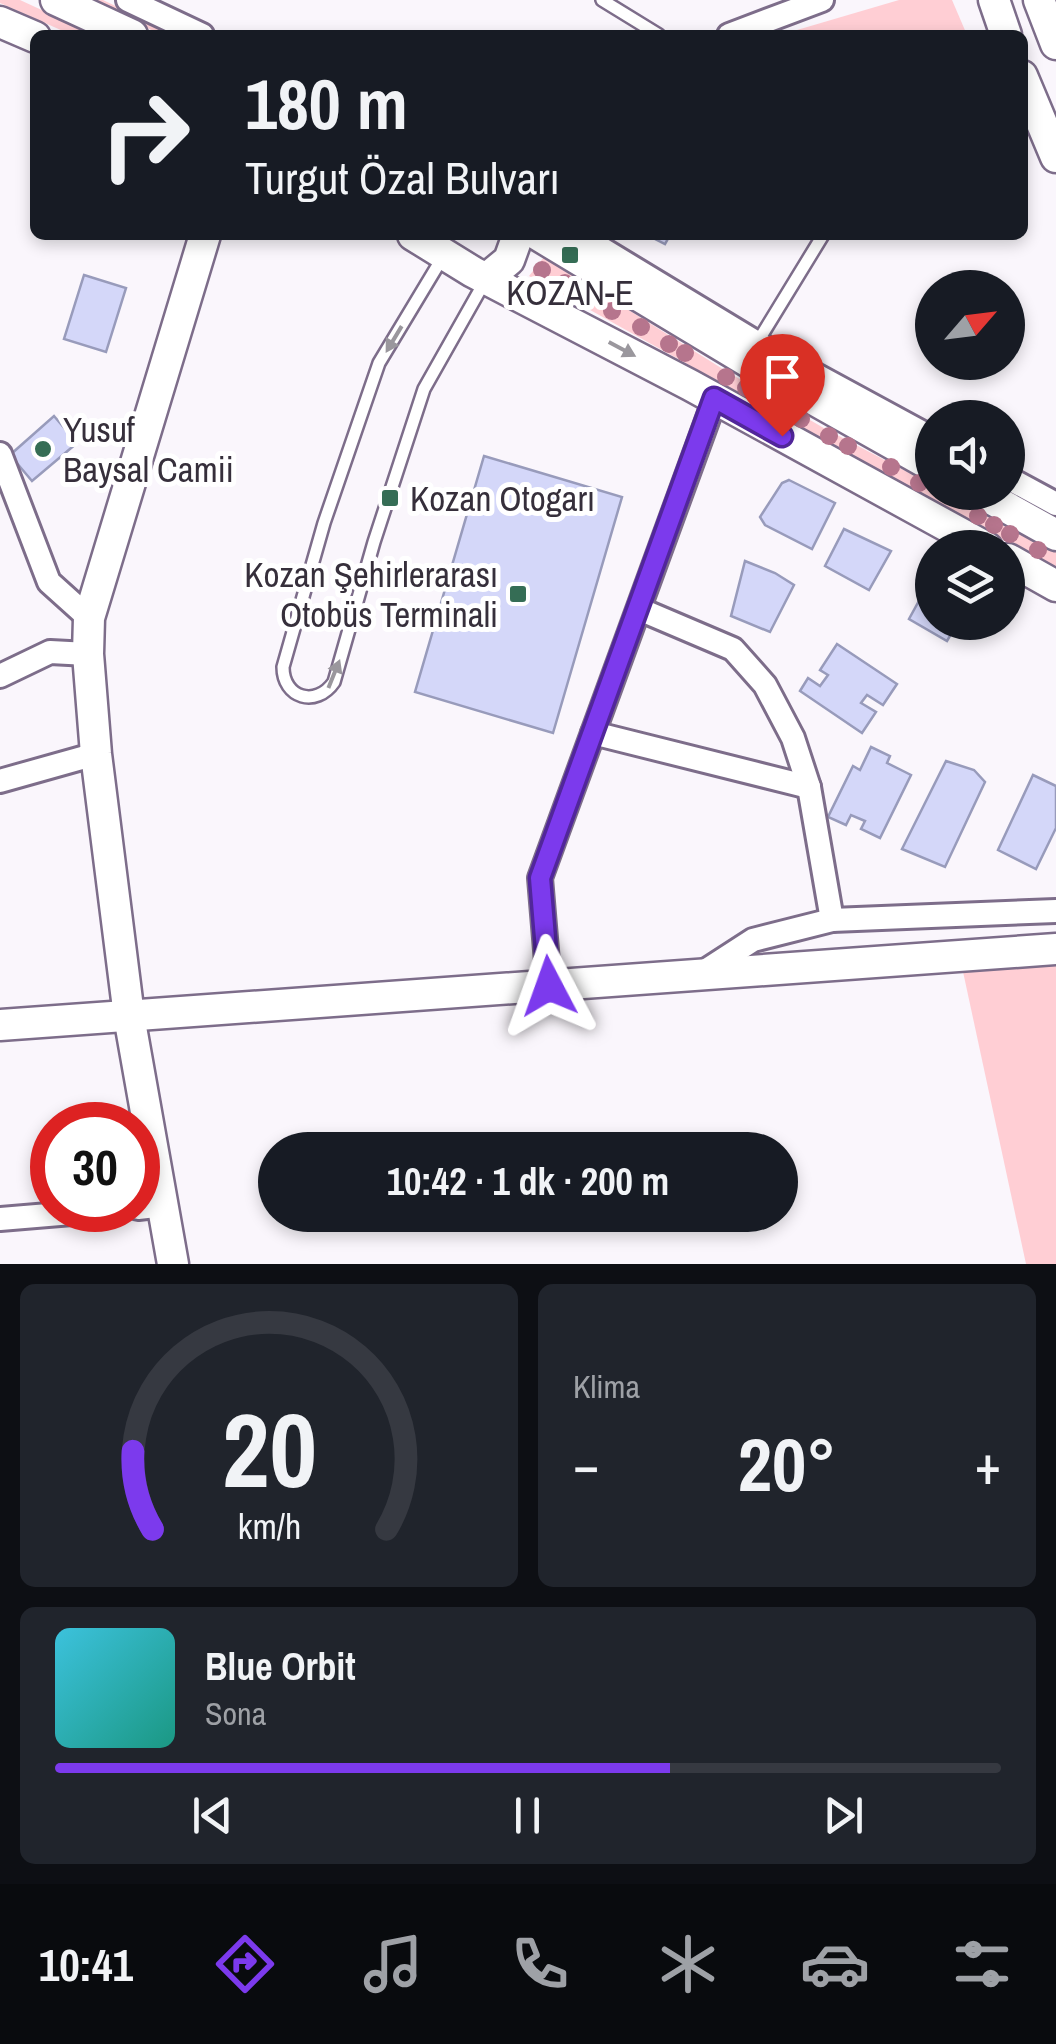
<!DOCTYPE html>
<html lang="tr">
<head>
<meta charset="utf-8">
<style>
	body { margin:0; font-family:"Archivo Narrow",sans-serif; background:#20242c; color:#f1f3f6; height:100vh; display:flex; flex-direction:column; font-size:38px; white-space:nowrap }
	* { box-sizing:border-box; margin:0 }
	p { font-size:32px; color:#9ea1a6 }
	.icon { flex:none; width:55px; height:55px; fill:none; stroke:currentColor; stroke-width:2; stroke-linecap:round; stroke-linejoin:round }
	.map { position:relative; height:1264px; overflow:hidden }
	.details { display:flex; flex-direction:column; gap:20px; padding:20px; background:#0d0f14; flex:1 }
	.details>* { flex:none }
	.top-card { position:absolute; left:30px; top:30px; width:998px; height:210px; border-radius:15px; box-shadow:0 5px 15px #0003; background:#171b24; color:#f1f3f6; overflow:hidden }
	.needle { width:65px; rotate:62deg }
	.fabs { position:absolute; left:915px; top:270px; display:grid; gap:20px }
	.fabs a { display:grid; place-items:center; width:110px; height:110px; border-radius:50%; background:#171b24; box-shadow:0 5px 15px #0003; font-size:50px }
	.speed { position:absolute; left:30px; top:1102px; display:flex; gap:20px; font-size:50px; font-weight:700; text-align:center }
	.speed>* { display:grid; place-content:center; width:130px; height:130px; border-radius:50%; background:#171b24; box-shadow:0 5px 15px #0003; line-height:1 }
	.speed .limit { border:15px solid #d22; background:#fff; color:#111 }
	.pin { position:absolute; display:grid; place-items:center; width:85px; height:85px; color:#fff; margin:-102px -42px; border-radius:50% 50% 50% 0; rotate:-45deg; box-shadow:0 0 10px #0007 }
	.pin .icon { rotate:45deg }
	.me { position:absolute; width:110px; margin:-55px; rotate:356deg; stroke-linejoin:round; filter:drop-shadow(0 0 8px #0008) }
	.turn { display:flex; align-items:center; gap:35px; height:210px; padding:0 50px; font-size:45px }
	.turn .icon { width:130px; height:130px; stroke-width:2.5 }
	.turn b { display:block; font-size:70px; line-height:85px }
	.big { font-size:75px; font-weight:800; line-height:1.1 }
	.details .card { flex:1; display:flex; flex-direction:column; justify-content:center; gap:15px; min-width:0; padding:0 35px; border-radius:15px; background:#20242c }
	.details .dial { align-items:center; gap:0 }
	.dial svg { height:260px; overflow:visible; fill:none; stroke:#363941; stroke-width:7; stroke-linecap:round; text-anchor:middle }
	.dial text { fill:#f1f3f6; stroke:none }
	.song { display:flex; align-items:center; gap:30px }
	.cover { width:120px; height:120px; border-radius:15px; background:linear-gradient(135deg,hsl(190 70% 55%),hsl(170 70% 35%)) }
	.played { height:10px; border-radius:5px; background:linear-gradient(90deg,#7c3aed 65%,#363941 65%) }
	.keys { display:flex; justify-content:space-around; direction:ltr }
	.heat { display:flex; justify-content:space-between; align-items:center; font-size:55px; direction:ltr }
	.details .tiles { flex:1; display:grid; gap:20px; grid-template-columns:1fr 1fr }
	.card:last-child { grid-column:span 2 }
	.trip { position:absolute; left:258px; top:1132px; width:540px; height:100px; border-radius:50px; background:#171b24; box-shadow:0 5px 15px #0003; font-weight:800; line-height:100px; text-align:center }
	.dock { display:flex; height:160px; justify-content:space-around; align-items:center; background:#090b0e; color:#9ea1a6 }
	.dock .icon { width:70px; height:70px }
	.dock .current { color:#7c3aed }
	.dock b { font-size:45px; color:#f1f3f6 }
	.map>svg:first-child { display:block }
	.green { fill:#ffced4 }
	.building { fill:#d4d7f9; stroke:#989bbb; stroke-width:2.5 }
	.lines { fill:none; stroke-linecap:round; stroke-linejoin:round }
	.lane-casing { stroke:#7d6d8a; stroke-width:16 }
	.street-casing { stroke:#7d6d8a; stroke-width:28 }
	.secondary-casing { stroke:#7d6d8a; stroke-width:35 }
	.lane { stroke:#fff; stroke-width:11 }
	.street { stroke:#fff; stroke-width:22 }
	.secondary { stroke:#fff; stroke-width:30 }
	.tree { fill:#b6758d }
	.oneway { fill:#9a979d }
	.route-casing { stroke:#51269a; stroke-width:25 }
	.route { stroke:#7c3aed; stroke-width:18 }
	.poi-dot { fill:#356d55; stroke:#fff; stroke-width:4 }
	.labels { text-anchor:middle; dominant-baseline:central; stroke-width:10; stroke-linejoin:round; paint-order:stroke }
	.poi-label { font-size:35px; fill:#362f3b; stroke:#fff; text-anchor:start }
</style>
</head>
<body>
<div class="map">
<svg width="1056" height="1264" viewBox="0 0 1056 1264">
	<rect width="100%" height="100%" fill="#faf6fc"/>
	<g class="green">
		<polygon points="0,0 20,0 96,35 72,35 0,3"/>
		<polygon points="89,0 103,0 176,35 162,35"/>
		<polygon points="899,0 952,0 967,35 780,35"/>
		<polygon points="544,257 726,371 822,427 932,485 932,492 947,493 1056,552 1056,569 529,276"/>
		<polygon points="1056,964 1056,1264 1026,1264 962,967"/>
	</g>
	<g class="building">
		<polygon points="647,235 670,235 665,244"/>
		<polygon points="84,275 126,288 106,352 64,339"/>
		<polygon points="54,416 77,443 32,481 10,455"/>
		<polygon points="484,456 622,497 553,733 415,692"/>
		<polygon points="789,480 835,503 812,549 765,525 760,517 782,483"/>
		<polygon points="844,529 891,551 869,590 825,566"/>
		<polygon points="745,561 775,573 794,585 770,632 731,616"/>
		<polygon points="932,577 932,622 958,622 947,641 909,619"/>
		<polygon points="837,644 897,684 883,705 867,695 861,703 876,712 862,733 800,691 808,678 820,686 828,675 820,670"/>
		<polygon points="871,747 890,756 887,763 911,775 880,838 861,829 865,821 851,815 846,825 828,817 853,766 860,770"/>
		<polygon points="946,761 974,770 985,782 945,867 902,849"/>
		<polygon points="1033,775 1056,786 1056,828 1036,869 998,850"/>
	</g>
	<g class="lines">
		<g class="lane-casing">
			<g id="lane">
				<polyline points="602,0 659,35"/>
				<path d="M444,255L379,363L324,523L283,667C283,698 316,708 334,682L374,542L424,389L485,281"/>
				<polyline points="757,343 823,235"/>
			</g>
		</g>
		<g class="street-casing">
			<g id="street">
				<polyline points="128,0 202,35"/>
				<polyline points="729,35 822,0"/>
				<polyline points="579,235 757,343 932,438"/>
				<polyline points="0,454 49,582 89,618"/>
				<polyline points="1008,478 1056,504"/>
				<polyline points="639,609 733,649 765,685 793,738 809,787 832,920"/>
				<polyline points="0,676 50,652 88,654"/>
				<polyline points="593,733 809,787"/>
				<polyline points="0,781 96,754"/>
				<polyline points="702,973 753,940 832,920 1056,911"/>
				<polyline points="549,986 540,878 715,399"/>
				<polyline points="138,1208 164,1205"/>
				<polyline points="0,1219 108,1210"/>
			</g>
		</g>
		<g class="secondary-casing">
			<g id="secondary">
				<polyline points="56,0 132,35"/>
				<polyline points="994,0 1006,35"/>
				<polyline points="1039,0 1056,44"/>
				<polyline points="0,22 35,37"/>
				<polyline points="1022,76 1056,157"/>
				<polyline points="413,235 473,272 690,385 987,548"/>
				<polyline points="538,235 767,373 932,466"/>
				<polyline points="486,279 509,260 518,235"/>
				<polyline points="979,492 1056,535"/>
				<polyline points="1008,559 1056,586"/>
				<polyline points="0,1025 1056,949"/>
				<polyline points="173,1264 129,1016 96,754 88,654 89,618 205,235"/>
			</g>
		</g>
		<use href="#lane" class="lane"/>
		<use href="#street" class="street"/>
		<use href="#secondary" class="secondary"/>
	</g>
	<g class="tree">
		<circle cx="542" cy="270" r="9"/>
		<circle cx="565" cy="283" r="9"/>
		<circle cx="581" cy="293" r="9"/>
		<circle cx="612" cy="311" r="9"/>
		<circle cx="641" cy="327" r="9"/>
		<circle cx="669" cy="344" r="9"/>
		<circle cx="685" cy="353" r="9"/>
		<circle cx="726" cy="377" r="9"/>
		<circle cx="746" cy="388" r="9"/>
		<circle cx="785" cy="410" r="9"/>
		<circle cx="801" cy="419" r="9"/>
		<circle cx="829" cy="436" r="9"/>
		<circle cx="848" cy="446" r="9"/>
		<circle cx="891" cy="467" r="9"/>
		<circle cx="919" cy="483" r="9"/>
		<circle cx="978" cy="516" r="9"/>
		<circle cx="994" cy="525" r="9"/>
		<circle cx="1010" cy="534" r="9"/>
		<circle cx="1038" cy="550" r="9"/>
	</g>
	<defs><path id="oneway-solid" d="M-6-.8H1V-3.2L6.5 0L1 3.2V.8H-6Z" transform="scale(2.5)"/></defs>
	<g class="oneway">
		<use href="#oneway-solid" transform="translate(394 339) rotate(121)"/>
		<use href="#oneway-solid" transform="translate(622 349) rotate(28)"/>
		<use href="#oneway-solid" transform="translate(334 674) rotate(-68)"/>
	</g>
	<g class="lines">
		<g class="route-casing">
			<polyline id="route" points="549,986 540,878 714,398 782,436"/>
		</g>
		<use href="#route" class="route"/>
	</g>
	<g class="poi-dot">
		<rect x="560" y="245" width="20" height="20" rx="5"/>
		<circle cx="43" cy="449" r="10"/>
		<rect x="380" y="488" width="20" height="20" rx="5"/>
		<rect x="508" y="584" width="20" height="20" rx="5"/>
	</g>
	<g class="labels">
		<g class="poi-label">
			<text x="570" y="292" text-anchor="middle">KOZAN-E</text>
			<text x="63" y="429">Yusuf<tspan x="63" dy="40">Baysal Camii</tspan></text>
			<text x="410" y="498">Kozan Otogarı</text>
			<text x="498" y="574" text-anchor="end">Kozan Şehirlerarası<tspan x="498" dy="40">Otobüs Terminali</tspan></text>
		</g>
	</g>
</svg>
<div class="fabs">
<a><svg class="needle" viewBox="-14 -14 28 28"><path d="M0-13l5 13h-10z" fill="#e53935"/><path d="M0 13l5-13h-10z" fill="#9ea1a6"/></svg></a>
<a><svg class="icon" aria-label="sound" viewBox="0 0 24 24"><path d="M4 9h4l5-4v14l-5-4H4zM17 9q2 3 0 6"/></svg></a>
<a><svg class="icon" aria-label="layers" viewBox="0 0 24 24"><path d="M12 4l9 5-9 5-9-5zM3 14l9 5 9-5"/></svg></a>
</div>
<div class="speed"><div class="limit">30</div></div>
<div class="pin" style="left:782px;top:436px;background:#d93025"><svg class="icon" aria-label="arrive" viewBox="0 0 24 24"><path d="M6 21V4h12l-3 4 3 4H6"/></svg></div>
<svg class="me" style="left:549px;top:986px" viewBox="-20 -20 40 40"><path d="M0-17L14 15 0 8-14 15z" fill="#7c3aed" stroke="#fff" stroke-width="4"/></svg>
<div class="trip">10:42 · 1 dk · 200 m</div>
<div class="top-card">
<div class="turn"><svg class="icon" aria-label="right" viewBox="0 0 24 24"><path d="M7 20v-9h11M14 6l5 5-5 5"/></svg><div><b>180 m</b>Turgut Özal Bulvarı</div></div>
</div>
</div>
<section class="details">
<div class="tiles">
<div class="card dial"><svg viewBox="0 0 100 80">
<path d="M14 69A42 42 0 1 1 86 69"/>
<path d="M14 69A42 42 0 0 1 8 45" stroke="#7c3aed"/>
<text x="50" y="56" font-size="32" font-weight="700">20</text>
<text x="50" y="72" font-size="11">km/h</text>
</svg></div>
<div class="card"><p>Klima</p>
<div class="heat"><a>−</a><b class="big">20°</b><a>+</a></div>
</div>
<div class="card">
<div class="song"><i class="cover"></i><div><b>Blue Orbit</b><p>Sona</p></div></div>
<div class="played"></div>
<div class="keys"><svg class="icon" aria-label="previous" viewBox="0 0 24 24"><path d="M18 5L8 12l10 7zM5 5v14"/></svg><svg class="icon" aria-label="pause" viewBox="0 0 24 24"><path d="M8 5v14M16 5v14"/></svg><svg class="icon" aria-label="next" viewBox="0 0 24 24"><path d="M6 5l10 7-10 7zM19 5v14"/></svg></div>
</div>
</div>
</section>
<nav class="dock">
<b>10:41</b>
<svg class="icon current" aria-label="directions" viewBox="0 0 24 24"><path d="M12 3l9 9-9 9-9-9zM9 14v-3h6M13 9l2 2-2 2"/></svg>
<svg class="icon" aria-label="music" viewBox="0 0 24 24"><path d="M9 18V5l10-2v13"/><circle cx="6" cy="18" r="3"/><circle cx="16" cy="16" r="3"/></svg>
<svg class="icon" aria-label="phone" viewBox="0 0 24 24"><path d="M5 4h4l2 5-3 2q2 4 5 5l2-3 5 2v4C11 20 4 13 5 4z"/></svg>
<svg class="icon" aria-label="climate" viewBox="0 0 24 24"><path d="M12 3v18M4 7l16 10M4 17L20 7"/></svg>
<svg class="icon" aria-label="car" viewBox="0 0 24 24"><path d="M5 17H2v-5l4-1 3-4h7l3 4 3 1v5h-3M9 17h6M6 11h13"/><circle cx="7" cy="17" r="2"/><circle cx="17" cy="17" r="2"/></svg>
<svg class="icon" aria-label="filters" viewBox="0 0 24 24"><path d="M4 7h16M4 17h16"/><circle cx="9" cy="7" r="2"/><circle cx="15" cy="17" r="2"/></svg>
</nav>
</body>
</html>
